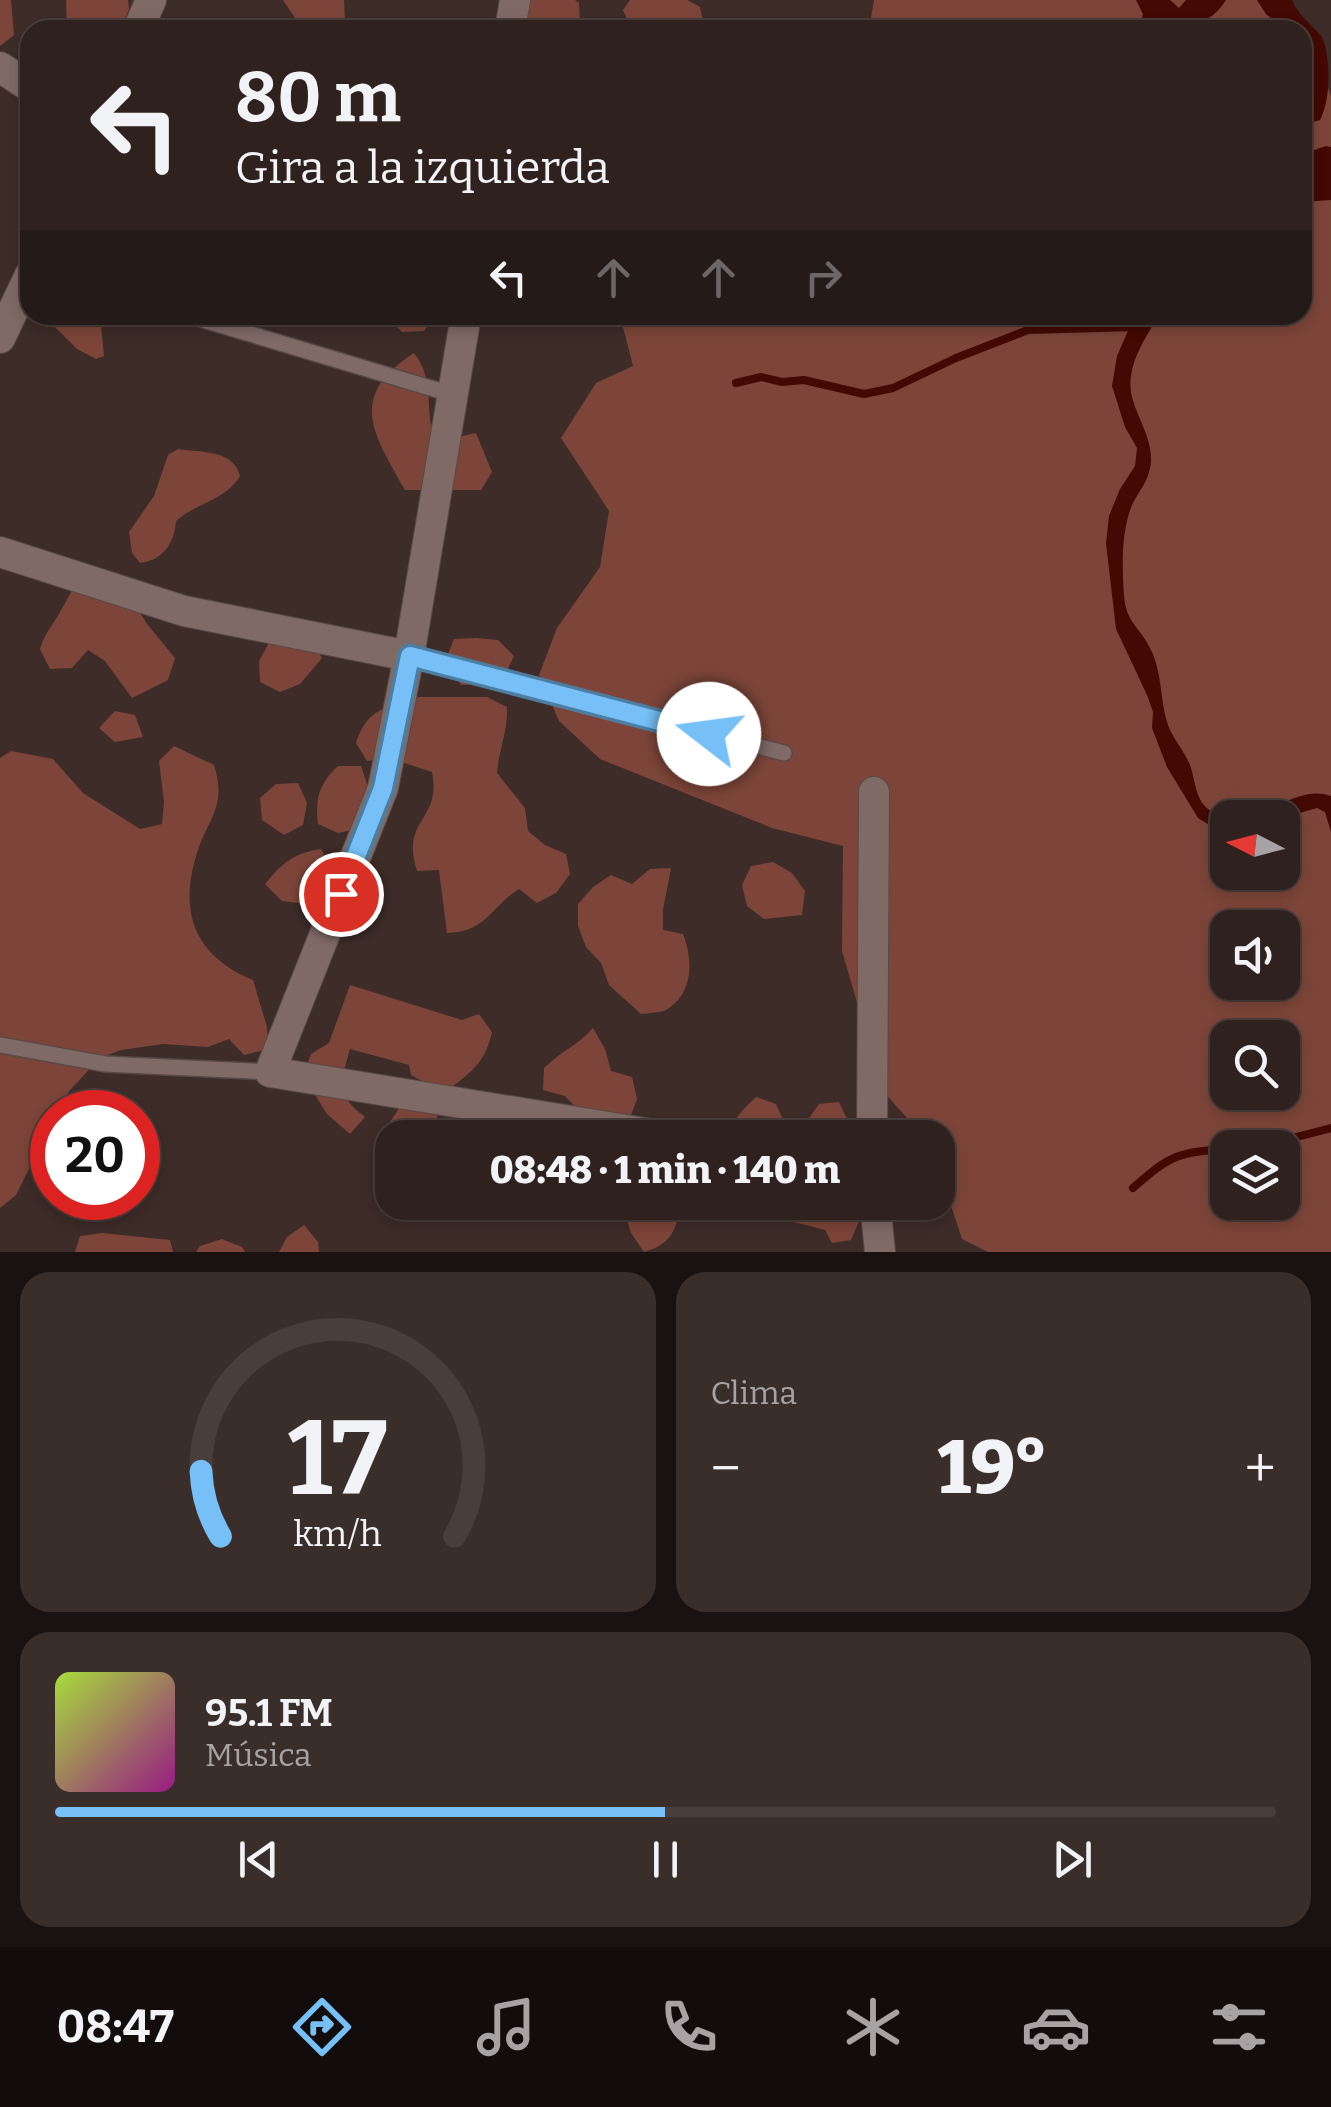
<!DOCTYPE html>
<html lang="es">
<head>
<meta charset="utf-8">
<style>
	body { margin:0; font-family:Bitter,serif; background:#3a2e2b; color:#f1f3f6; height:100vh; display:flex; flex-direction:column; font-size:38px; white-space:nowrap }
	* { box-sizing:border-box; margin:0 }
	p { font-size:32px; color:#a7a3a4 }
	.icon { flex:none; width:55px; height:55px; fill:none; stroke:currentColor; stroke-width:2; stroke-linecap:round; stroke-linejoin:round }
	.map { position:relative; height:1252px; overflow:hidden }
	.details { display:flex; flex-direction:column; gap:20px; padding:20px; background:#191210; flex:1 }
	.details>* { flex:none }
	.banner { position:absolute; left:20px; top:20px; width:1292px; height:305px; border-radius:30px; box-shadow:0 5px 15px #0003,0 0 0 2px #493e3c; background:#2e211e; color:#f1f3f6; overflow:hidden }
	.needle { width:65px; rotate:276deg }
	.controls { position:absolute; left:1210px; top:800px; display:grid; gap:20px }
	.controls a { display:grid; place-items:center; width:90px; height:90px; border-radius:20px; background:#2e211e; box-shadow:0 5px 15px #0003,0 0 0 2px #493e3c; font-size:50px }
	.speed { position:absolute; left:30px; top:1090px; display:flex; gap:20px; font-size:50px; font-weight:700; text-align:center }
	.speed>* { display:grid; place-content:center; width:130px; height:130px; border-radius:50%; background:#2e211e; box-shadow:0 5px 15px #0003,0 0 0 2px #493e3c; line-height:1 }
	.speed .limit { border:15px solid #d22; background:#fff; color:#111 }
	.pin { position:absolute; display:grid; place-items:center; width:85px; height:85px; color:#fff; margin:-42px; border:5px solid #fff; border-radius:50%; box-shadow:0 2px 10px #0007 }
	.me { position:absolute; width:110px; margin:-55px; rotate:285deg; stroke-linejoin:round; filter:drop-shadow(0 0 8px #0008) }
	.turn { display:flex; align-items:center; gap:35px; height:210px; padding:0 50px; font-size:45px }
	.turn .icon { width:130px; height:130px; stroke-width:2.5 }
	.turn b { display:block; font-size:70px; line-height:85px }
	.lanes { display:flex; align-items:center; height:95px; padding:0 50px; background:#0003; justify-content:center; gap:50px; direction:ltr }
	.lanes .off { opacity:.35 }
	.big { font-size:75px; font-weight:800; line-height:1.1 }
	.details .widget { flex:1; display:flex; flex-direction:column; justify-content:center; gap:15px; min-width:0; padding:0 35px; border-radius:30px; background:#3a2e2b }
	.details .dial { align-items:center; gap:0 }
	.dial svg { height:260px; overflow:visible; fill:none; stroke:#493e3c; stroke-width:7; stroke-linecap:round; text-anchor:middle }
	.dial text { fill:#f1f3f6; stroke:none }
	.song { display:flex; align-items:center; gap:30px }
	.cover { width:120px; height:120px; border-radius:15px; background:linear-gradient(135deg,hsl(80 70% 55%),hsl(310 70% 35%)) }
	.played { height:10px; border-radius:5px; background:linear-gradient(90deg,#76c0f7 50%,#493e3c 50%) }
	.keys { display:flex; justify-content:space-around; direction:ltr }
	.heat { display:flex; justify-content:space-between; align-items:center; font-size:55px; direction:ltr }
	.details .tiles { flex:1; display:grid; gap:20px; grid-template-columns:1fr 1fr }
	.widget:last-child { grid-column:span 2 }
	.trip { position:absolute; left:375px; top:1120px; width:580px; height:100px; border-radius:30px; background:#2e211e; box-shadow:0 5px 15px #0003,0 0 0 2px #493e3c; font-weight:800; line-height:100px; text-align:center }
	.tab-bar { display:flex; height:160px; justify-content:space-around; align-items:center; background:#120d0c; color:#a7a3a4 }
	.tab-bar .icon { width:70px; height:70px }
	.tab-bar .current { color:#76c0f7 }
	.tab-bar b { font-size:45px; color:#f1f3f6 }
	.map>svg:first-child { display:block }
	.green { fill:#7d4539; fill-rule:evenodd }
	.water { fill:#430902 }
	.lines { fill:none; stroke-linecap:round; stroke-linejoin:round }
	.stream { stroke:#430902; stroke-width:8 }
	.service-casing { stroke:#584946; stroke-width:18 }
	.minor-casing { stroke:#584946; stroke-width:32 }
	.service { stroke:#7f6a66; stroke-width:15 }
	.minor { stroke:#7f6a66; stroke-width:30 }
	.route-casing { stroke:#4d7da1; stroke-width:25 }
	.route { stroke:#76c0f7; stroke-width:18 }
</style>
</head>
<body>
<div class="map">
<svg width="1331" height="1252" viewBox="0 0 1331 1252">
	<rect width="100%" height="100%" fill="#3d2c28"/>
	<g class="green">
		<polygon points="0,0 11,0 14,35 0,46"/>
		<polygon points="66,0 128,0 129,9 121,30 67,30"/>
		<polygon points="283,0 344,0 345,23 301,27"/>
		<polygon points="511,0 575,0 579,3 580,24 568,30 518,30"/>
		<polygon points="630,0 687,0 700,7 705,30 632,30 623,10"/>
		<path d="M874,0H1269L1305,26L1331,96V1252H988L962,1239L938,1166V1138L924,1137L883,1091L842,951L843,846L772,828L600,759L559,721L539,675L557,628L600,567L609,511L561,438L596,383L633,366L623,327L614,315H1302V30H869ZM1228,818H1282V872H1228ZM1228,928H1282V982H1228ZM1228,1038H1282V1092H1228ZM1228,1148H1282V1202H1228Z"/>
		<polygon points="43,315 100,315 104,356 96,359 77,349"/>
		<polygon points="386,315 434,315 424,331 402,332"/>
		<path d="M414,353C434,378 425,404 433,434L454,438L476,433L492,472L481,490H405C374,434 346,397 414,353Z"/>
		<path d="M178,449C202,453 233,449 240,476C225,501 196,503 176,521C174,544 163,560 140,563L132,553L129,532L154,496L168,455Z"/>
		<path d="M82,576L123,586L147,624L175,658L168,680L132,698L105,661L88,650L72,668L50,669L40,649C45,633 52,626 60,612C68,599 72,588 82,576Z"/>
		<polygon points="311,638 322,658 300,684 280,692 260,682 259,661 270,641"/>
		<polygon points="476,638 498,640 514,656 504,677 484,684 461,685 446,659 454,639"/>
		<path d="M419,697H487L507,707C508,731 499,749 497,773L525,808L528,831L545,845L566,854L570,874L556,893L537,903L519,889C488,909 488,931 447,933L439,870L417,871C400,818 442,822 432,772L389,758L367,761L356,743C367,708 387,707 419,697Z"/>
		<polygon points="115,711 135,715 143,737 115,742 99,728"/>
		<path d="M174,746L214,765C227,806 209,817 197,853C178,913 195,956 253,980L267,1027L268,1049L244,1055L229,1039L208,1047L163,1044L121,1050L100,1058L69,1091L58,1112H52V1123L16,1195L0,1208V758L11,751L53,759L83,793L140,829L162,824L164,802L159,761Z"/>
		<path d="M338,766H361L368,787L352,830L338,833L318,824C315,798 319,784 338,766Z"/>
		<polygon points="298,783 307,803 303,825 284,835 262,820 260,798 276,784"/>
		<path d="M321,849C333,872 334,884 321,906L282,901L265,884C282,863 294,853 321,849Z"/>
		<polygon points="773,862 792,873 805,891 802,915 764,919 747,906 742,885 751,866"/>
		<path d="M671,868L663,910V930L683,934C693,959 694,994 666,1010C660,1013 648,1013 641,1014L609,985L601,963L586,947L578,926V904L593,887L611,875L632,884L650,869Z"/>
		<path d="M350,985L462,1020L479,1014L492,1032C486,1060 473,1072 450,1088L429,1085L411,1075L409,1065L350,1049C341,1082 334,1094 365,1117L350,1134L327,1114L303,1076L311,1054L329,1043Z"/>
		<path d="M593,1028L605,1049L611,1071L632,1077L637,1099L627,1126L580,1112L565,1096L543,1090L544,1068C560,1052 578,1045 593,1028Z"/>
		<path d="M756,1097L776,1104L791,1137H731C729,1121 745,1108 756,1097Z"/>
		<polygon points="839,1102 849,1123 825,1131 807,1121 819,1104"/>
		<polygon points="402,1104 443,1105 433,1125 412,1134 390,1122"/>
		<path d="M634,1202L683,1203C674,1230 674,1243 644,1252L631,1233L625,1213Z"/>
		<polygon points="771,1203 862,1203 860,1219 851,1240 832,1243 825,1230 782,1219"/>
		<polygon points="304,1225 318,1242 319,1252 279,1252 287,1237"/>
		<polygon points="102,1233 170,1240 173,1252 75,1252 80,1236"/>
		<polygon points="222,1239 242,1247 245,1252 196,1252 200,1246"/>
	</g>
	<g class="water">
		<path d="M1136,0H1170L1179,8L1186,0H1226C1213,20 1202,23 1179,25L1175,30H1139L1143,14Z"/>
		<path d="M1257,0H1292C1299,16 1311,24 1322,37C1331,59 1331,99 1320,120L1303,125V88L1307,85L1302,30H1285L1266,14Z"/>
		<polygon points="1326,146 1331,147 1331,200 1303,202 1303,154"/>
		<path d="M1135,315H1159C1146,337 1127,364 1131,392C1135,417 1158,444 1149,472C1146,484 1137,494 1132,505C1121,532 1122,567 1124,595C1126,623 1139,626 1150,648C1162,671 1160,698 1167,722C1172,739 1186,752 1191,768C1196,785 1196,805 1215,813C1257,830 1296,782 1331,796V832L1325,812L1317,808L1303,812L1283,823L1282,818H1228L1227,836L1198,818L1167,767L1152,728L1153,712L1147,695L1116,629L1106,543L1109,516L1120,489L1135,466L1137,448L1125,427L1112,386L1117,356Z"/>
	</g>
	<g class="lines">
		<g class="stream">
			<polyline points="736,383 761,377 782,382 804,380 864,394 893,388 956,358 1028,330 1136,327"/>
			<polyline points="1244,1148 1262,1146 1331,1128"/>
			<path d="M1133,1188C1170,1155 1178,1152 1228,1149"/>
		</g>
		<g class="service-casing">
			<g id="service">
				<polyline points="187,315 454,395"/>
				<polyline points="409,656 784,753"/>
				<polyline points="0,1045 105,1064 270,1072"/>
			</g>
		</g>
		<g class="minor-casing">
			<g id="minor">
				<polyline points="138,30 151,0"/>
				<polyline points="510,30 515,0"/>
				<polyline points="0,67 30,87"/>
				<polyline points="466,315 409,656 383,788 270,1072 675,1138"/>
				<polyline points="0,338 30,275"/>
				<polyline points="0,552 184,611 409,656"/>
				<polyline points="872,1138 874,792"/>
				<polyline points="875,1202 880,1252"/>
			</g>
		</g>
		<use href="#service" class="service"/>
		<use href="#minor" class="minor"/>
	</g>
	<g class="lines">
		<g class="route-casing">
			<polyline id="route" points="341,894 383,788 410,656 709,734"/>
		</g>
		<use href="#route" class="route"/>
	</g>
</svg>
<div class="controls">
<a><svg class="needle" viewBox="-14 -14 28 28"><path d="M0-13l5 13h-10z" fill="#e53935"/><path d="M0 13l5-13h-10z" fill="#a7a3a4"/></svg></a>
<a><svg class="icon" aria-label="sound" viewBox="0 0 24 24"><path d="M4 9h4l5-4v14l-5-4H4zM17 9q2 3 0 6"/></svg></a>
<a><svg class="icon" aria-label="search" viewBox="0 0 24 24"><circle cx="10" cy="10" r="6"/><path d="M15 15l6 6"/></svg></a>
<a><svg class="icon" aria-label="layers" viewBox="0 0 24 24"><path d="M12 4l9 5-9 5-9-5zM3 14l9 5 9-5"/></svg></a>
</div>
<div class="speed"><div class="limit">20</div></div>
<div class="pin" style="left:341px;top:894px;background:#d93025"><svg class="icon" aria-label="arrive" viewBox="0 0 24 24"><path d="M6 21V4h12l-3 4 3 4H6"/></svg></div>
<svg class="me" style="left:709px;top:734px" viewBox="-20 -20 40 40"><circle r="19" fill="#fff"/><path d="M0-13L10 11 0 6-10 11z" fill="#76c0f7"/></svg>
<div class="trip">08:48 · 1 min · 140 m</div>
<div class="banner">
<div class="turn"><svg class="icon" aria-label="left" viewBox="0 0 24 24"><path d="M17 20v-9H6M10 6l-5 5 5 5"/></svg><div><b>80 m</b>Gira a la izquierda</div></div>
<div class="lanes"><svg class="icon" aria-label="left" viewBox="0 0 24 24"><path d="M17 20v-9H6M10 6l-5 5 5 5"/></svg><svg class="icon off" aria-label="ahead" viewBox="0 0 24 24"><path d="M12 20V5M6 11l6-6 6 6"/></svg><svg class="icon off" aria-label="ahead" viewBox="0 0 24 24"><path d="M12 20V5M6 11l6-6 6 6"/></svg><svg class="icon off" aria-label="right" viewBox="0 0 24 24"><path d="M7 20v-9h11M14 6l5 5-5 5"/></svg></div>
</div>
</div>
<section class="details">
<div class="tiles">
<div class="widget dial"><svg viewBox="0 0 100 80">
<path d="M14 69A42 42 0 1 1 86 69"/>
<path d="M14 69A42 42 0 0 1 8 49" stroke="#76c0f7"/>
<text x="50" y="56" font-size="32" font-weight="700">17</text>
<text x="50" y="72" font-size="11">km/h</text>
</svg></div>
<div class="widget"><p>Clima</p>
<div class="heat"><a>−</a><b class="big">19°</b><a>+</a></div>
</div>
<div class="widget">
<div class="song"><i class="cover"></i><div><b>95.1 FM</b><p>Música</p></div></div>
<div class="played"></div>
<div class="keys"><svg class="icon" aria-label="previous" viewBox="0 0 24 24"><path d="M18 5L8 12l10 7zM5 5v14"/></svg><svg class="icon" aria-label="pause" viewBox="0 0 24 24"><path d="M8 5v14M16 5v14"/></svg><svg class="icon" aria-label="next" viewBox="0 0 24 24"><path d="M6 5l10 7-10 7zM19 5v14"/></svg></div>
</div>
</div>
</section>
<nav class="tab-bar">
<b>08:47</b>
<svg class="icon current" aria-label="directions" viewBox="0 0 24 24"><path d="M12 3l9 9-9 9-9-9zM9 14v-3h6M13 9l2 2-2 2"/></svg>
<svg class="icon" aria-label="music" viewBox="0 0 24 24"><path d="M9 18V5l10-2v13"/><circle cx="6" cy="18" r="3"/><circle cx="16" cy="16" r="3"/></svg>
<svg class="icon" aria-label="phone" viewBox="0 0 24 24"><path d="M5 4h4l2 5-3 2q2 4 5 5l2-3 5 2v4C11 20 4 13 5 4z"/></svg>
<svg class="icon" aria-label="climate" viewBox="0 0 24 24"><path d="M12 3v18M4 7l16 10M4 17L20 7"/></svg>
<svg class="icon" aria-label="car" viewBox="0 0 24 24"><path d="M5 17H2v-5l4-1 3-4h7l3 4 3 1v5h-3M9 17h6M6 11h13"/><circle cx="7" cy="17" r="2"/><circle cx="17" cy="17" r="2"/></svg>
<svg class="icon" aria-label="filters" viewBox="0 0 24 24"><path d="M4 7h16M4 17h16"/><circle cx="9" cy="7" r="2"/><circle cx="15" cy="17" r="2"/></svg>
</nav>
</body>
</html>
